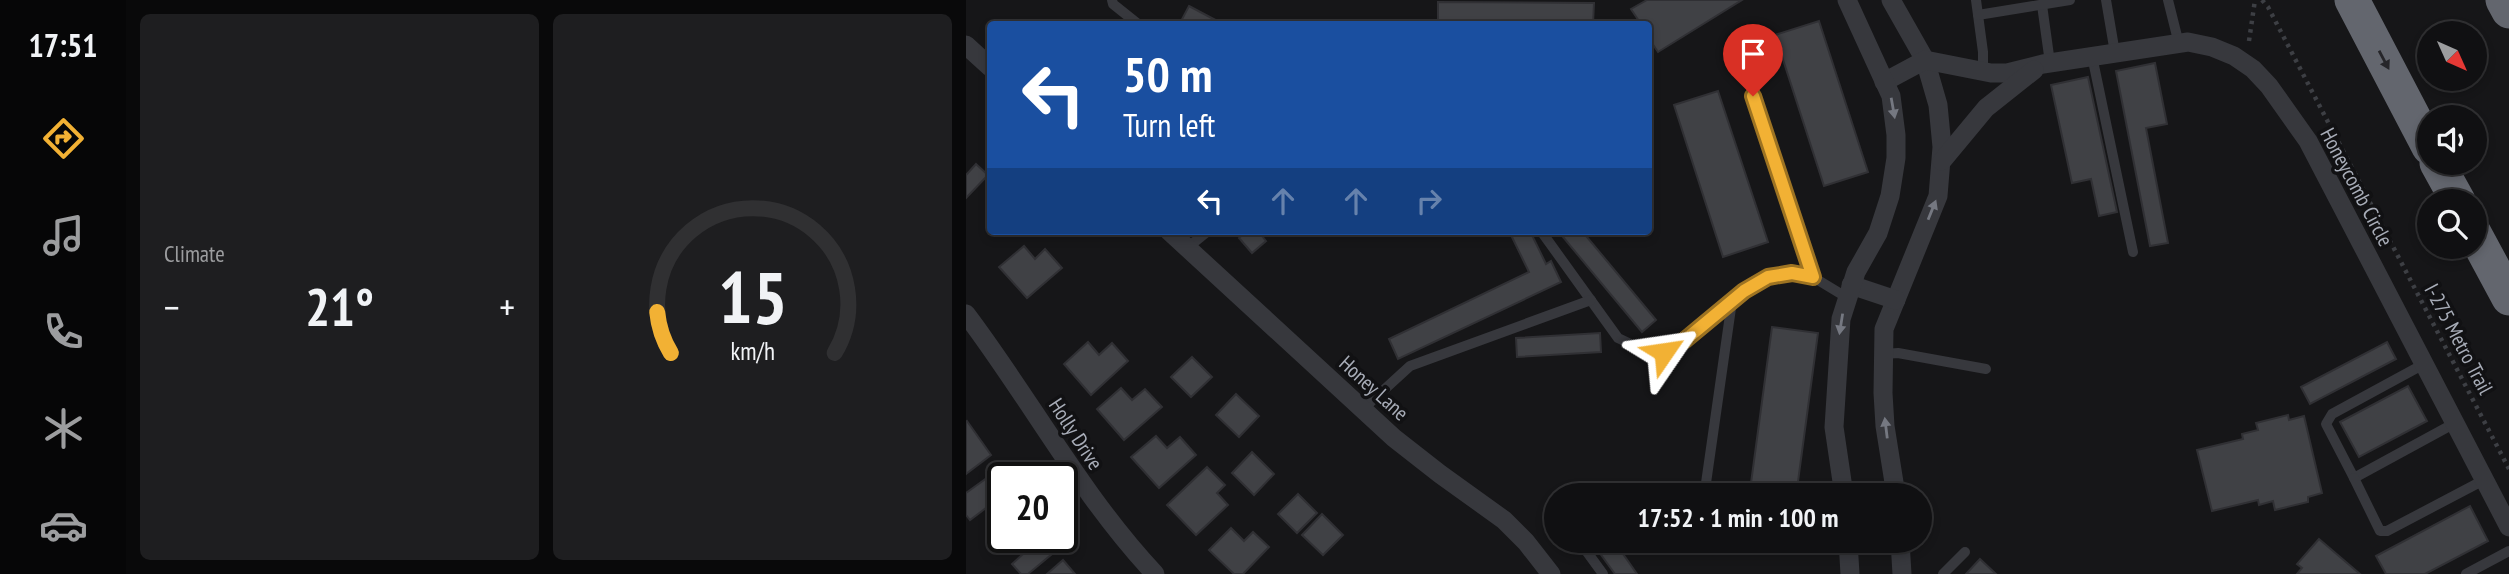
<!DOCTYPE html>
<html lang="en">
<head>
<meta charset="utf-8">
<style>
	body { margin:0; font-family:"PT Sans Narrow",sans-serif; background:#1e1e20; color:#f1f3f6; height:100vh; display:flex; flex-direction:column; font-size:26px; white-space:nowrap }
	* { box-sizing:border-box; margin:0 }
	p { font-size:23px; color:#9c9d9f }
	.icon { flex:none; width:38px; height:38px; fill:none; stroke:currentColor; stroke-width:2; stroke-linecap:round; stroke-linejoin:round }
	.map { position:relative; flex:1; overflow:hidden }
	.sheet { display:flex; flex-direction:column; gap:14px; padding:14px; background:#09090a; width:840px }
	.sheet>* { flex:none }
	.banner { position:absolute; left:21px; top:21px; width:665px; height:214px; border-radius:7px; box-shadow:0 4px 10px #0003,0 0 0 2px #303032; background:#1a4fa0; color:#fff; overflow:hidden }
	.needle { width:46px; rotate:135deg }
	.buttons { position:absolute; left:1451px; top:21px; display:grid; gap:14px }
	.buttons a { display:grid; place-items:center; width:70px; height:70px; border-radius:50%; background:#101012; box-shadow:0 4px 10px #0003,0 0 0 2px #303032; font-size:35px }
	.speed { position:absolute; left:21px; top:462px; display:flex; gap:14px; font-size:35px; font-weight:700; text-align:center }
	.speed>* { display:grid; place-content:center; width:91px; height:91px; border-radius:50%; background:#101012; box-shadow:0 4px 10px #0003,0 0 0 2px #303032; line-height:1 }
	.speed .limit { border:4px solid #111; border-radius:10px; background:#fff; color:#111 }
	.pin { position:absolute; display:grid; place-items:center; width:60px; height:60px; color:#fff; margin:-72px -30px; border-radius:50% 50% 50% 0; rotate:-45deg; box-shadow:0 0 7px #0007 }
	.pin .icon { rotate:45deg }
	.me { position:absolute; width:77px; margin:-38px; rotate:58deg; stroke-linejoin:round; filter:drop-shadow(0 0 5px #0008) }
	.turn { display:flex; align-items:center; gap:24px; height:147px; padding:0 21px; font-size:32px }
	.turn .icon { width:91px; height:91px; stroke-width:2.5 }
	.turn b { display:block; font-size:49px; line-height:60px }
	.lanes { display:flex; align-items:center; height:66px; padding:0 21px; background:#0003; justify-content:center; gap:35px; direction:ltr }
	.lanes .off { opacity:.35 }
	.big { font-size:52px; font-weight:800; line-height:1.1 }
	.sheet .card { flex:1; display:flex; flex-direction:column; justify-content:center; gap:10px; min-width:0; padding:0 24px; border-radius:10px; background:#1e1e20 }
	.sheet .dial { align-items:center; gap:0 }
	.dial svg { height:182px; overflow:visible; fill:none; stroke:#303032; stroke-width:7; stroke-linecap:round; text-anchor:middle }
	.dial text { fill:#f1f3f6; stroke:none }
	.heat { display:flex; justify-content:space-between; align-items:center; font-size:38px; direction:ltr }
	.sheet .tiles { flex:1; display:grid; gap:14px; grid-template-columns:repeat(2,1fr) }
	.trip { position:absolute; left:578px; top:483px; width:388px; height:70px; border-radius:35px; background:#101012; box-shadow:0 4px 10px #0003,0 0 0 2px #303032; font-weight:800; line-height:70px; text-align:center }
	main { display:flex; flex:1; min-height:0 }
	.menu { display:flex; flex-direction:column; width:126px; justify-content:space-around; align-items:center; background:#060607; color:#9c9d9f }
	.menu .icon { width:49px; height:49px }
	.menu .on { color:#f2b134 }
	.menu b { font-size:32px; color:#f1f3f6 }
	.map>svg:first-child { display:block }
	.building { fill:#404145; stroke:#303034; stroke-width:2 }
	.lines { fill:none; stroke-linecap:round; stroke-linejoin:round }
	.path { stroke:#3d3f44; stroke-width:4.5; stroke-dasharray:3.5 5; stroke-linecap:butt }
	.service { stroke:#37383d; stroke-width:10 }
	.minor { stroke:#37383d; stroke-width:19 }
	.motorway { stroke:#63666e; stroke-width:35 }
	.oneway { fill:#26262a }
	.oneway2 { fill:#757881 }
	.route-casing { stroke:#9d7322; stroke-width:18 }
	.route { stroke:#f2b134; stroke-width:12 }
	.labels { text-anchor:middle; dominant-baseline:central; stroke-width:7; stroke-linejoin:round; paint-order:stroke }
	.street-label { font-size:21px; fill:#a8adb8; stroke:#111113 }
</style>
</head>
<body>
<main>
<nav class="menu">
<b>17:51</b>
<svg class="icon on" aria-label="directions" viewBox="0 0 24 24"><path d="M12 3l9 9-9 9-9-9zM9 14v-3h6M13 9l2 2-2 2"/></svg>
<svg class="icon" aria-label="music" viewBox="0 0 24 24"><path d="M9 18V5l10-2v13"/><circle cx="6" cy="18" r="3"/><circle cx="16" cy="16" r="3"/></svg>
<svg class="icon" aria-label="phone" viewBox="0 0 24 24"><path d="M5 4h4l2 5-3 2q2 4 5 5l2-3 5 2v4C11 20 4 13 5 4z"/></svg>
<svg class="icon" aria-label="climate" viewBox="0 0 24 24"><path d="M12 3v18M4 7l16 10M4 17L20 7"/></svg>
<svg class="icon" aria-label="car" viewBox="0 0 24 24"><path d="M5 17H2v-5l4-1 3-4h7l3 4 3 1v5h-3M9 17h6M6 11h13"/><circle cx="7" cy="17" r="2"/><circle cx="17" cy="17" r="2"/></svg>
</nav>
<section class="sheet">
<div class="tiles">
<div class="card"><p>Climate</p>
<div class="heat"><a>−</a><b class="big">21°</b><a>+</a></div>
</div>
<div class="card dial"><svg viewBox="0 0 100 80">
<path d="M14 69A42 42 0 1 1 86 69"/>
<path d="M14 69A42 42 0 0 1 8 51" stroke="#f2b134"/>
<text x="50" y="56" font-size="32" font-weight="700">15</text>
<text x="50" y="72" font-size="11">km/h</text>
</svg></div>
</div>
</section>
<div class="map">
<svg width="1543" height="574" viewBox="0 0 1543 574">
	<rect width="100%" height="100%" fill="#161618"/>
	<g class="building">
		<polygon points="681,0 776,0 692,52 682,37 682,24 675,24 665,9"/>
		<polygon points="472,2 628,3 627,24 472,22"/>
		<polygon points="223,6 257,24 216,24 214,23"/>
		<polygon points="853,21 902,172 858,186 809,35"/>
		<polygon points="1189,63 1201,124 1180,128 1202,243 1184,246 1150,71"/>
		<polygon points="1122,77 1151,212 1133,216 1125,179 1106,183 1085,85"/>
		<polygon points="752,91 802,242 757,257 708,105"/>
		<polygon points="10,164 22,175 0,198 0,175"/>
		<polygon points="280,231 292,231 300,241 286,253 273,238"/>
		<polygon points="543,231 564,231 580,264 585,261 595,282 432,359 423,339 563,272"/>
		<polygon points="592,231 616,231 690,320 676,332"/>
		<polygon points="58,246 69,259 79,249 96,268 61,298 33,267"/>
		<polygon points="806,327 852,333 831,489 785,483"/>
		<polygon points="634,333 635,352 551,357 550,338"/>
		<polygon points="122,342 133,355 146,343 162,361 125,395 98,364"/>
		<polygon points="1421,342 1430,359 1344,404 1335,387"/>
		<polygon points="226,357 246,377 225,397 205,377"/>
		<polygon points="1442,386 1461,421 1393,457 1374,422"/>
		<polygon points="155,388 166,400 179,389 196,407 158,440 131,409"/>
		<polygon points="270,394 293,416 273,437 250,415"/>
		<polygon points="1322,415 1323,420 1338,416 1356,493 1342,497 1342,502 1309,510 1307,501 1293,505 1292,500 1246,511 1231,450 1277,439 1276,434 1292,430 1290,423"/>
		<polygon points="1,421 25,455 0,474 0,422"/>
		<polygon points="190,436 201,448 214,437 230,455 193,488 165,457"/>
		<polygon points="286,452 308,474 288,495 266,473"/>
		<polygon points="241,467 259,485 251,493 262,505 230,535 201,505"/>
		<polygon points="32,470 37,478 37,518 31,522 20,508 4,520 0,515 0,493"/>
		<polygon points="332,494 351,513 331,533 312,514"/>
		<polygon points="1504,506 1522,541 1459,574 1420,574 1410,556"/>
		<polygon points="356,514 377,535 357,555 336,535"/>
		<polygon points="265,528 278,541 287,532 303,547 277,574 268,574 243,550"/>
		<polygon points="43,537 82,537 92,549 62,574 55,574 46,564 57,554"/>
		<polygon points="1353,539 1394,574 1331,574 1336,568 1331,564"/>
		<polygon points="625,541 648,541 671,574 649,574"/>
		<polygon points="1014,559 1030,574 1000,574"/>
		<polygon points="97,560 109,574 81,574"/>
	</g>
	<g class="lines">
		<g class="path">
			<polyline points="1296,0 1302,7 1543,469"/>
			<polyline points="1283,41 1289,0"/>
		</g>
		<g class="service">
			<polyline points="146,0 147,4 172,24"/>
			<polyline points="1010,0 1017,52 1017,71"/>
			<polyline points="1140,0 1149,53"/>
			<polyline points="1202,0 1213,44"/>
			<polyline points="1076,5 1084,63"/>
			<polyline points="1012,15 1104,0"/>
			<polyline points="1126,56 1167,252"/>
			<polyline points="779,70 847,277 880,297"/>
			<polyline points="575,231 652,338 675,349 698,352 719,340 778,291 802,277 826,273 847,277"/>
			<polyline points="221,248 242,231"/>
			<polyline points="918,354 932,353 1020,369"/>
			<polyline points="1458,364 1366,414 1360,424 1388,478 1489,423"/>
			<polyline points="397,409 444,366 625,300"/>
			<polyline points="1388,478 1414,531 1421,531 1518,480"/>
			<polyline points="739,490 766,301"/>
			<polyline points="613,541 637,574"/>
			<polyline points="977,574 999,552"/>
			<polyline points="1500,574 1543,551"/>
		</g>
		<g class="minor">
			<polyline points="925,0 959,60 972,105 976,147 972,196 918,329 917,393 919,426 930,495"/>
			<polyline points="0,45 24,67"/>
			<polyline points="918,82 959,60 1025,73 1041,73 1077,64 1222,42 1246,47 1268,56 1287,69 1303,86 1342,141 1543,527"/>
			<polyline points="976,161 1020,108 1068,70"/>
			<polyline points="203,231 428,438 474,474 538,520 560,542 585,574"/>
			<polyline points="885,285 930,300"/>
			<path d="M0,314C65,400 115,495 189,574"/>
			<polyline points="878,495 868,427 875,319 890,272 912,233 924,196 930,158 930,135 925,96 881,0"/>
			<polyline points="882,541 884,574"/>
			<polyline points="934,541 936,574"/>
		</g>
		<g class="motorway">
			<polyline points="1386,0 1463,147"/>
			<polyline points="1537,0 1543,11"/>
			<polyline points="1471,163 1492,201"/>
			<polyline points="1508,233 1543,298"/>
		</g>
	</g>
	<defs><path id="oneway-solid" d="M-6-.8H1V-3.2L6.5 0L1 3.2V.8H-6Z" transform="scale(1.75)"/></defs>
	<use class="oneway" href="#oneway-solid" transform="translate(1418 60) rotate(62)"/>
	<g class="oneway2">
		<use href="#oneway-solid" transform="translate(927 108) rotate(80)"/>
		<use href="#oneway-solid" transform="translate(966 210) rotate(-68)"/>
		<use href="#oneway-solid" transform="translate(875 324) rotate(99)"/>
		<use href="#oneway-solid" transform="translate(920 428) rotate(-97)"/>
	</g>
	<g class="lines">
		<g class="route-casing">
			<polyline id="route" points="698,352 719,340 778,291 802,277 826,273 847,277 787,96"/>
		</g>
		<use href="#route" class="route"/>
	</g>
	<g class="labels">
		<g class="street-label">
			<text transform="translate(1391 187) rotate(62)">Honeycomb Circle</text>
			<text transform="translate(1493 339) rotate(62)">I-275 Metro Trail</text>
			<text transform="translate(408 388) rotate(42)">Honey Lane</text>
			<text transform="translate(110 434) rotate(57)">Holly Drive</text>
		</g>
	</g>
</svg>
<div class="buttons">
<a><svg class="needle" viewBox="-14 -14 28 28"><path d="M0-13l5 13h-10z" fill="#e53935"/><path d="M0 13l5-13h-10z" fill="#9c9d9f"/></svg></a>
<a><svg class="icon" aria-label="sound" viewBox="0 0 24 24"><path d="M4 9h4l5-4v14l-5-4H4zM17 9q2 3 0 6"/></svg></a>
<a><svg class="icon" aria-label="search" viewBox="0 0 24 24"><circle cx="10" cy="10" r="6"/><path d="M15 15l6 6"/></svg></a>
</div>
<div class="speed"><div class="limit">20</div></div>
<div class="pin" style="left:787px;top:96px;background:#d93025"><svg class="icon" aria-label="arrive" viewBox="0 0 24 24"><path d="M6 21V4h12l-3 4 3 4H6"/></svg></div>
<svg class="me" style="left:698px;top:352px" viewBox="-20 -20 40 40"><path d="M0-17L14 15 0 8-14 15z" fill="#f2b134" stroke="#fff" stroke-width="4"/></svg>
<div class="trip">17:52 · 1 min · 100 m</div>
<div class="banner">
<div class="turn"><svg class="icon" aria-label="left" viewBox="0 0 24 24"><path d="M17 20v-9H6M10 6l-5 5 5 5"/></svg><div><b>50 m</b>Turn left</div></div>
<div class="lanes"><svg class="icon" aria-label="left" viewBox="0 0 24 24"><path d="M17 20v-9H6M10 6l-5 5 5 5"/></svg><svg class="icon off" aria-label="ahead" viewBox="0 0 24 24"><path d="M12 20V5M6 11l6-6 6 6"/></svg><svg class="icon off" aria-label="ahead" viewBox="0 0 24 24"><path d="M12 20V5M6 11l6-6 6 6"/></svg><svg class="icon off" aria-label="right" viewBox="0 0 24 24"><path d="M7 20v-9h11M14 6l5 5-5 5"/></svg></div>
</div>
</div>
</main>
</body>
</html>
